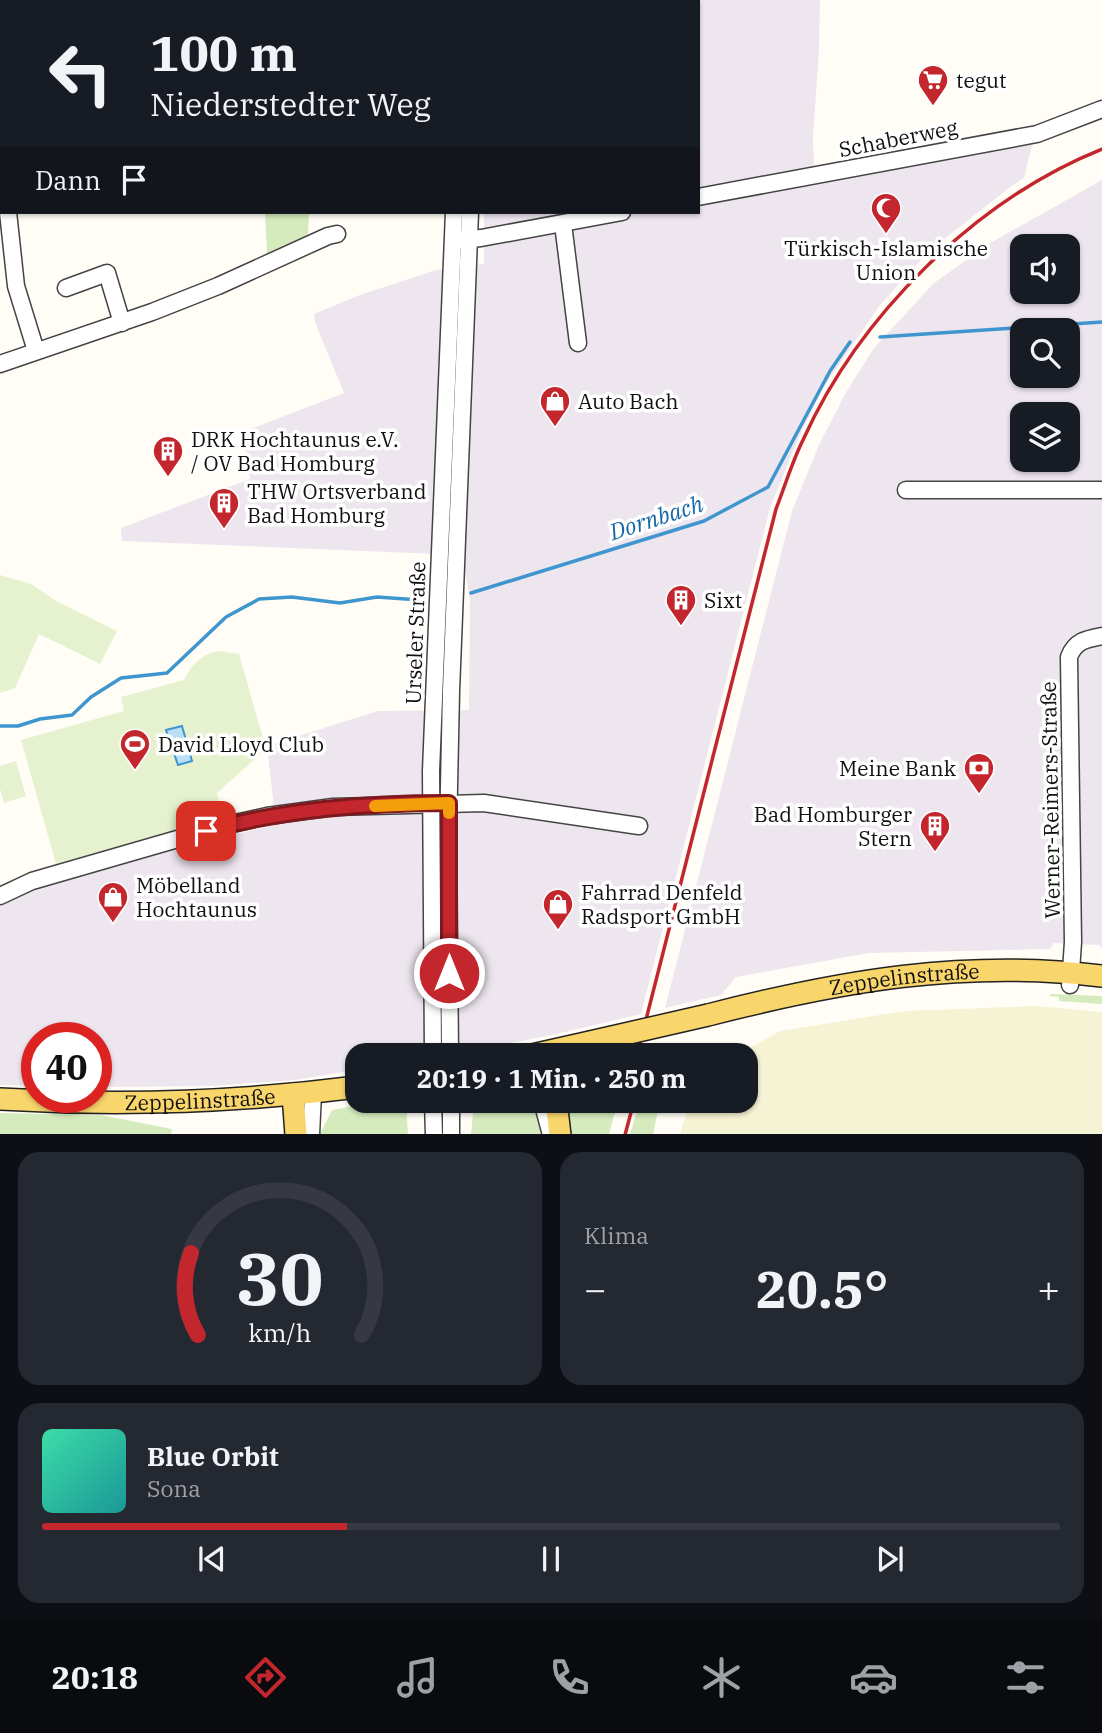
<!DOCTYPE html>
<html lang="de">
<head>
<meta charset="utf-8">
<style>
	body { margin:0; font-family:"IBM Plex Serif",serif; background:#242831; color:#f1f3f6; height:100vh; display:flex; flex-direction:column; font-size:26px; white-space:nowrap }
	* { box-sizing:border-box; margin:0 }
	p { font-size:23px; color:#9ea1a6 }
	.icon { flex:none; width:38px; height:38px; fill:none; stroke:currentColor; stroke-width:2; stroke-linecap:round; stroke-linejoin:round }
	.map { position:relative; height:1134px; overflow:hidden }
	.sheet { display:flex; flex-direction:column; gap:18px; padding:18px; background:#0d0f14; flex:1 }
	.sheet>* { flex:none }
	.guide { position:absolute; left:0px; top:0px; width:700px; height:214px; box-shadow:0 2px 5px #0004; background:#171b24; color:#f1f3f6; overflow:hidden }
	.fabs { position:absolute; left:1010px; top:234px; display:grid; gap:14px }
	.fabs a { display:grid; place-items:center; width:70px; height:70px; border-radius:14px; background:#171b24; box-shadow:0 2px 5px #0004; font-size:35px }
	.speed { position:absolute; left:21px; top:1022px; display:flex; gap:14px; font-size:35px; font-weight:700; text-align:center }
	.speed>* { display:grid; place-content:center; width:91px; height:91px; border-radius:50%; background:#171b24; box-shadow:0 2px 5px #0004; line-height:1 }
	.speed .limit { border:10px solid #d22; background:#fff; color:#111 }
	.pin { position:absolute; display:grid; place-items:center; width:60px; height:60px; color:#fff; margin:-30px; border-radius:14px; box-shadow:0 4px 10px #0006 }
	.me { position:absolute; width:77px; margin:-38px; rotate:0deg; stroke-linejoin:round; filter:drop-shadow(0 0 5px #0008) }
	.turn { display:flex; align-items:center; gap:24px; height:147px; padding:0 35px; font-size:32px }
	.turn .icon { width:91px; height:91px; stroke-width:2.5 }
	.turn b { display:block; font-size:49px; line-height:60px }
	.then { display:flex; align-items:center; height:66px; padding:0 35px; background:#0003; gap:14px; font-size:26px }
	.big { font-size:52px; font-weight:700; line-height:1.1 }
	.sheet .tile { flex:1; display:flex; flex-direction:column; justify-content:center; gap:10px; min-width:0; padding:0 24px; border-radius:21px; background:#242831 }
	.sheet .dial { align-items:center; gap:0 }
	.dial svg { height:182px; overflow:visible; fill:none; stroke:#363941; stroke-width:7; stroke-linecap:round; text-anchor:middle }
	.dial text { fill:#f1f3f6; stroke:none }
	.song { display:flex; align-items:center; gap:21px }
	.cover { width:84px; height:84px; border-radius:10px; background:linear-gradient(135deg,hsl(160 70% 55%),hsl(180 70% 35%)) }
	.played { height:7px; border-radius:4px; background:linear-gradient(90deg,#c4262e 30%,#363941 30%) }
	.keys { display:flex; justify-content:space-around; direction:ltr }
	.heat { display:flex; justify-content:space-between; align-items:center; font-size:38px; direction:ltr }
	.sheet .tiles { flex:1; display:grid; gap:18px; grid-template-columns:1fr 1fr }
	.tile:last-child { grid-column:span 2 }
	.trip { position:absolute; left:345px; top:1043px; width:413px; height:70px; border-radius:21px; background:#171b24; box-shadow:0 2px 5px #0004; font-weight:700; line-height:70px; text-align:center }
	.tab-bar { display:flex; height:112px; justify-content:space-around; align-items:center; background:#090b0e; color:#9ea1a6 }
	.tab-bar .icon { width:49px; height:49px }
	.tab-bar .current { color:#c4262e }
	.tab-bar b { font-size:32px; color:#f1f3f6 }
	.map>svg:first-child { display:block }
	.industrial { fill:#eee6ef; fill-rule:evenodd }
	.farmland { fill:#f6f3d4 }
	.green { fill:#d5ebbd }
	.pitch { fill:#e6f2cf }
	.water { fill:#b9e0f7; stroke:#3f96cf; stroke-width:2 }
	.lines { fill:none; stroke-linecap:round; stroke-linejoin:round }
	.stream { stroke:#3f96cf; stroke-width:3.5 }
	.minor-casing { stroke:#444; stroke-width:19 }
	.major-casing { stroke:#222; stroke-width:24 }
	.minor { stroke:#fff; stroke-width:16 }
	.major { stroke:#f9d66b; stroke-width:21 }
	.rail { stroke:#c4262e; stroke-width:3.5 }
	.major-bridge-casing { stroke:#222; stroke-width:24; stroke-linecap:butt }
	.major-bridge { stroke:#f9d66b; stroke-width:21 }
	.route-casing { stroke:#7f191e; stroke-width:18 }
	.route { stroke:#c4262e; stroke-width:12 }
	.slow { stroke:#f59e0b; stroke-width:12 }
	.labels { text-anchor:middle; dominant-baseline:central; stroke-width:7; stroke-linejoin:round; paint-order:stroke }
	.poi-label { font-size:21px; fill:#111; stroke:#fff; text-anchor:start }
	.street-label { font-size:21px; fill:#111; stroke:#fff }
	.water-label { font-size:23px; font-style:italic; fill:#1768a6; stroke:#fff }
</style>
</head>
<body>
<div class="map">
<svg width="1102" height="1135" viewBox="0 0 1102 1135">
	<rect width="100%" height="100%" fill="#fffdf5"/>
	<g class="industrial">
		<polygon points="462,0 820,0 819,50 813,138 814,164 818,183 1033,141 1024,178 1013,185 929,251 880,305 823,388 798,439 770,508 641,1014 548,1036 444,1055 357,1055 357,1070 294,1080 213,1086 96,1087 96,1038 37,1038 37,1086 0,1085 0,905 29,890 120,864 185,846 276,825 267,746 378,711 469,710 470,600 462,555 122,541 121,528 250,479 243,432 344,393 315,322 314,314 357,296 436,270 484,264 484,212 698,212 698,2"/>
		<path d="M1102,180V949L1099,945L1054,943L1050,949L869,953L736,977L721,995L665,1008L792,511L819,445L845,394L874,348L934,283L992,242ZM1022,247H1068V292H1022ZM1022,331H1068V376H1022ZM1022,415H1068V460H1022Z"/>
	</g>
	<polygon class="farmland" points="1037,1006 1102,1012 1102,1134 680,1134 690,1101 746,1101 746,1055 737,1055 780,1031 905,1011"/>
	<g class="green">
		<polygon points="265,212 309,212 308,236 267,255"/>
		<polygon points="1050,994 1102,996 1102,1004 1059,1001 1059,997 1050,996"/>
		<polygon points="380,1101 406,1101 408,1134 320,1134 332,1110"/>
		<polygon points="474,1101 533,1101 544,1135 471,1135"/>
		<polygon points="562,1101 618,1101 609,1134 567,1134"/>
		<polygon points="640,1101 660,1101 653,1134 630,1134"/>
		<polygon points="0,1113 101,1115 172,1129 171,1135 0,1134"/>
	</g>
	<g class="pitch">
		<polygon points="0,575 31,584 56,601 117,631 100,664 39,634 15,688 0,693"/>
		<path d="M219,651L239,654L266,749L217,793L223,817L56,864L21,740L124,711L121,697L184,680C193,663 200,655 219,651Z"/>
		<polygon points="16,761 26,796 4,803 0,789 0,766"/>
	</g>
	<polygon class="water" points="182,726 192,761 178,765 166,730"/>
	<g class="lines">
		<g class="stream">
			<polyline points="880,337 1102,322"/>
			<polyline points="471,593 704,521 768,487 830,371 850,342"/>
			<polyline points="0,726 18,726 40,719 72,715 91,697 121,678 167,673 226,617 259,599 292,597 340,603 377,597 420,600"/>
		</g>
		<g class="minor-casing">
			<g id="minor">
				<polyline points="165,0 165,2"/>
				<polyline points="429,0 429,2"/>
				<polyline points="447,0 448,2"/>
				<polyline points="9,2 9,0"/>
				<polyline points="319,2 333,0"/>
				<polyline points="0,14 2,14"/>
				<polyline points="0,75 2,59"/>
				<polyline points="0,104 2,139"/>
				<polyline points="698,197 1037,134 1102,109"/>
				<polyline points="8,212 16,286 36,351"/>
				<polyline points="563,224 578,343"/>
				<polyline points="460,240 481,238 622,212"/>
				<polyline points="66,288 107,273 122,323"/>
				<polyline points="0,364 152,312 218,286 328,236 337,234"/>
				<polyline points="906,490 1102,490"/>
				<polyline points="0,896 32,881 226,825 267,816 333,807 484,803 639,826"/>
				<path d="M1070,985L1073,942L1069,657C1075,641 1086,639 1102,636"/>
				<polyline points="433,1055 431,771 454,212"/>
				<polyline points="450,1055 448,834 451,691 470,212"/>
				<polyline points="433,1101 434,1135"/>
				<polyline points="451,1101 451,1135"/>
				<polyline points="542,1101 551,1135"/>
				<polyline points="311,1135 313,1093"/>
			</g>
		</g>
		<g class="major-casing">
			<g id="major">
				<path id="s1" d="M708,1015C840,981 965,959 1102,976"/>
				<polyline points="532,1055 590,1042"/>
				<polyline points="293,1094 296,1135"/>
				<path id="s2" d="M0,1099C118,1106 240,1102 357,1087"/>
				<polyline points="556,1101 560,1135"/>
			</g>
		</g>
		<use href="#minor" class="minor"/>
		<use href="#major" class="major"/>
		<g class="rail">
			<path d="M637,1055L776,509C785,486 792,462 803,440C859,316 975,200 1102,149"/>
			<polyline points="625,1135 634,1101"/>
		</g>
		<g class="major-bridge-casing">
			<polyline id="major-bridge" points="590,1042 708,1015"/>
		</g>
		<use href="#major-bridge" class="major-bridge"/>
	</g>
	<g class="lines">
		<g class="route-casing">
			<path id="route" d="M206,831C286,809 367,803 449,803V973"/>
		</g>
		<use href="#route" class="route"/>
		<polyline class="slow" points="375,806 449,803 449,813"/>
	</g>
	<defs>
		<g id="supermarket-pin" transform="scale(1.575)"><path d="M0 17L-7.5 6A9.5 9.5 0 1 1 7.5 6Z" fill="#c4262e" stroke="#fff"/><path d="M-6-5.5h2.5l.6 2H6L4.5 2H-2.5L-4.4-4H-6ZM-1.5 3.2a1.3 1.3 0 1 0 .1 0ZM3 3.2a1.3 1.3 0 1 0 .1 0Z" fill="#fff"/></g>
		<g id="mosque-pin" transform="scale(1.575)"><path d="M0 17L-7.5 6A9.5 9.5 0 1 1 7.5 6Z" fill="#c4262e" stroke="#fff"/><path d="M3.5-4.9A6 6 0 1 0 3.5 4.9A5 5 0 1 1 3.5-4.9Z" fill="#fff"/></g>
		<g id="shop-pin" transform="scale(1.575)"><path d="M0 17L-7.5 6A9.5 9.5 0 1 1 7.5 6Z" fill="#c4262e" stroke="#fff"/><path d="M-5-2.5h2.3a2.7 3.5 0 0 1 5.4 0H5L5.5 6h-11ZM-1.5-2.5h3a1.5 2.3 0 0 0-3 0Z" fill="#fff"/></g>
		<g id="building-pin" transform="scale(1.575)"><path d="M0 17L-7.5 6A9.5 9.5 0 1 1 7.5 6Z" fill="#c4262e" stroke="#fff"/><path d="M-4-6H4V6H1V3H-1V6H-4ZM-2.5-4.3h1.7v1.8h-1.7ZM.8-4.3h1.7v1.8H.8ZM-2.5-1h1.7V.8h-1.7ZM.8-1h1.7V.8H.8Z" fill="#fff"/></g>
		<g id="stadium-pin" transform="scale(1.575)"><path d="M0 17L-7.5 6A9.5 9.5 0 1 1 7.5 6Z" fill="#c4262e" stroke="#fff"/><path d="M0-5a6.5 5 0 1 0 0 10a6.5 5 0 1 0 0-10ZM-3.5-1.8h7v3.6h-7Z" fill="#fff"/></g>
		<g id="bank-pin" transform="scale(1.575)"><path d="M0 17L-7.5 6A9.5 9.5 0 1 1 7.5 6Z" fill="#c4262e" stroke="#fff"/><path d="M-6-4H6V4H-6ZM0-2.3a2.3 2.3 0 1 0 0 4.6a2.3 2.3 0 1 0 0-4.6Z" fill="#fff"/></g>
	</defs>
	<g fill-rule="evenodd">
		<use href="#supermarket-pin" x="933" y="80"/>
		<use href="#mosque-pin" x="886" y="208"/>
		<use href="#shop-pin" x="555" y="401"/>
		<use href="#building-pin" x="168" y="451"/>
		<use href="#building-pin" x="224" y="503"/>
		<use href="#building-pin" x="681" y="600"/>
		<use href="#stadium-pin" x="135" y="744"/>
		<use href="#bank-pin" x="979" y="768"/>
		<use href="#building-pin" x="935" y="826"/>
		<use href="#shop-pin" x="113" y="897"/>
		<use href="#shop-pin" x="558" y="904"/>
	</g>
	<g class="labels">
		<g class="poi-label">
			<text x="956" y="80">tegut</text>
			<text x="886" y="248" text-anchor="middle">Türkisch-Islamische<tspan x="886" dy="24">Union</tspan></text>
			<text x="578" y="401">Auto Bach</text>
			<text x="191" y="439">DRK Hochtaunus e.V.<tspan x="191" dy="24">/ OV Bad Homburg</tspan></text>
			<text x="247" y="491">THW Ortsverband<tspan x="247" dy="24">Bad Homburg</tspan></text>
			<text x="704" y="600">Sixt</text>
			<text x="158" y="744">David Lloyd Club</text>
			<text x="956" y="768" text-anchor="end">Meine Bank</text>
			<text x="912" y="814" text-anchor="end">Bad Homburger<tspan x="912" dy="24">Stern</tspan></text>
			<text x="136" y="885">Möbelland<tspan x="136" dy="24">Hochtaunus</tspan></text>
			<text x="581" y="892">Fahrrad Denfeld<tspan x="581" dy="24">Radsport GmbH</tspan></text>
		</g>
		<g class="street-label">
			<text transform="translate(898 138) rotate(-11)">Schaberweg</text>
			<text transform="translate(415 633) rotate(-88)">Urseler Straße</text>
			<text transform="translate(1050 800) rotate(-91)">Werner-Reimers-Straße</text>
			<text stroke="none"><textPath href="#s1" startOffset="200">Zeppelinstraße</textPath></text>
			<text stroke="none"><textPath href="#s2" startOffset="200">Zeppelinstraße</textPath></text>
		</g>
		<g class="water-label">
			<text transform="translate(656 517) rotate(-18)">Dornbach</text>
		</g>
	</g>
</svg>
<div class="fabs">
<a><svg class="icon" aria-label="sound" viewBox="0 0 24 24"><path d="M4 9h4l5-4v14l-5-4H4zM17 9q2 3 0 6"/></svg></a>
<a><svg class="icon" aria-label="search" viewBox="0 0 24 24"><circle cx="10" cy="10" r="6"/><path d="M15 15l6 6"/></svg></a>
<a><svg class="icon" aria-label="layers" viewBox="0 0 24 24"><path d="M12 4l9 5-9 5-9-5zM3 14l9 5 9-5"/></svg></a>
</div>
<div class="speed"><div class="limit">40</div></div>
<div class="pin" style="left:206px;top:831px;background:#d93025"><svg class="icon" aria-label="arrive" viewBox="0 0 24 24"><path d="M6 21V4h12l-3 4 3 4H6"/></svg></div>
<svg class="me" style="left:449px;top:973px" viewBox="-20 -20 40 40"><circle r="17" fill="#c4262e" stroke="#fff" stroke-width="3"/><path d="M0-11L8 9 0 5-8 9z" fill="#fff"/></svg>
<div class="trip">20:19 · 1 Min. · 250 m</div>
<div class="guide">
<div class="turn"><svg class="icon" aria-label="left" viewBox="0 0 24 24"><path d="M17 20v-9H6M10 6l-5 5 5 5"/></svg><div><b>100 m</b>Niederstedter Weg</div></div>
<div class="then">Dann<svg class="icon" aria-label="arrive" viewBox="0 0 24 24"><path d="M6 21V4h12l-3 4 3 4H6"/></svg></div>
</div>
</div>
<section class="sheet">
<div class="tiles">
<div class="tile dial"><svg viewBox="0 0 100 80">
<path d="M14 69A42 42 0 1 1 86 69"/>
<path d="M14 69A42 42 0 0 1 11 33" stroke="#c4262e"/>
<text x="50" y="56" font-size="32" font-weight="700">30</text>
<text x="50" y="72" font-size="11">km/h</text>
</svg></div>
<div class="tile"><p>Klima</p>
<div class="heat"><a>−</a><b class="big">20.5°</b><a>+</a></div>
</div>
<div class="tile">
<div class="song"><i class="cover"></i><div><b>Blue Orbit</b><p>Sona</p></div></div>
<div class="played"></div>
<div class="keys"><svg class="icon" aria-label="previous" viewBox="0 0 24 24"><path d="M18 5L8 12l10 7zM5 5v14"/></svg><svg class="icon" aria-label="pause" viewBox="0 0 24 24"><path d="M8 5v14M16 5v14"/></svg><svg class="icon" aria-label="next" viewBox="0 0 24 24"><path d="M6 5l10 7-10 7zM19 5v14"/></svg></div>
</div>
</div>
</section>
<nav class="tab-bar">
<b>20:18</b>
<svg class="icon current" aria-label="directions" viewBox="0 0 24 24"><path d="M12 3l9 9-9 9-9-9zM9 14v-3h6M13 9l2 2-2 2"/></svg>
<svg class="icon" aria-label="music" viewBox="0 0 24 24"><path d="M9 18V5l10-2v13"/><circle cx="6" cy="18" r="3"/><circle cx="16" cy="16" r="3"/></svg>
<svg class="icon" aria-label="phone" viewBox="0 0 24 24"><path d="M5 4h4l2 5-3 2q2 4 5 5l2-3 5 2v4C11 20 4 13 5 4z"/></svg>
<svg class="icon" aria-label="climate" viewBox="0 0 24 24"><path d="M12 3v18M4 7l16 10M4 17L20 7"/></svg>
<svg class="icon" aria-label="car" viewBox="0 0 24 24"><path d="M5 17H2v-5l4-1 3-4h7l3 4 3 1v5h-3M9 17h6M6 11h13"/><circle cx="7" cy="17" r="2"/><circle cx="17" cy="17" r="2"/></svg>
<svg class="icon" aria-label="filters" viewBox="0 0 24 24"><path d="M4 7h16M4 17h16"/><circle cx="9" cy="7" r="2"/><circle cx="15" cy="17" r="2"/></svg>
</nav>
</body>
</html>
